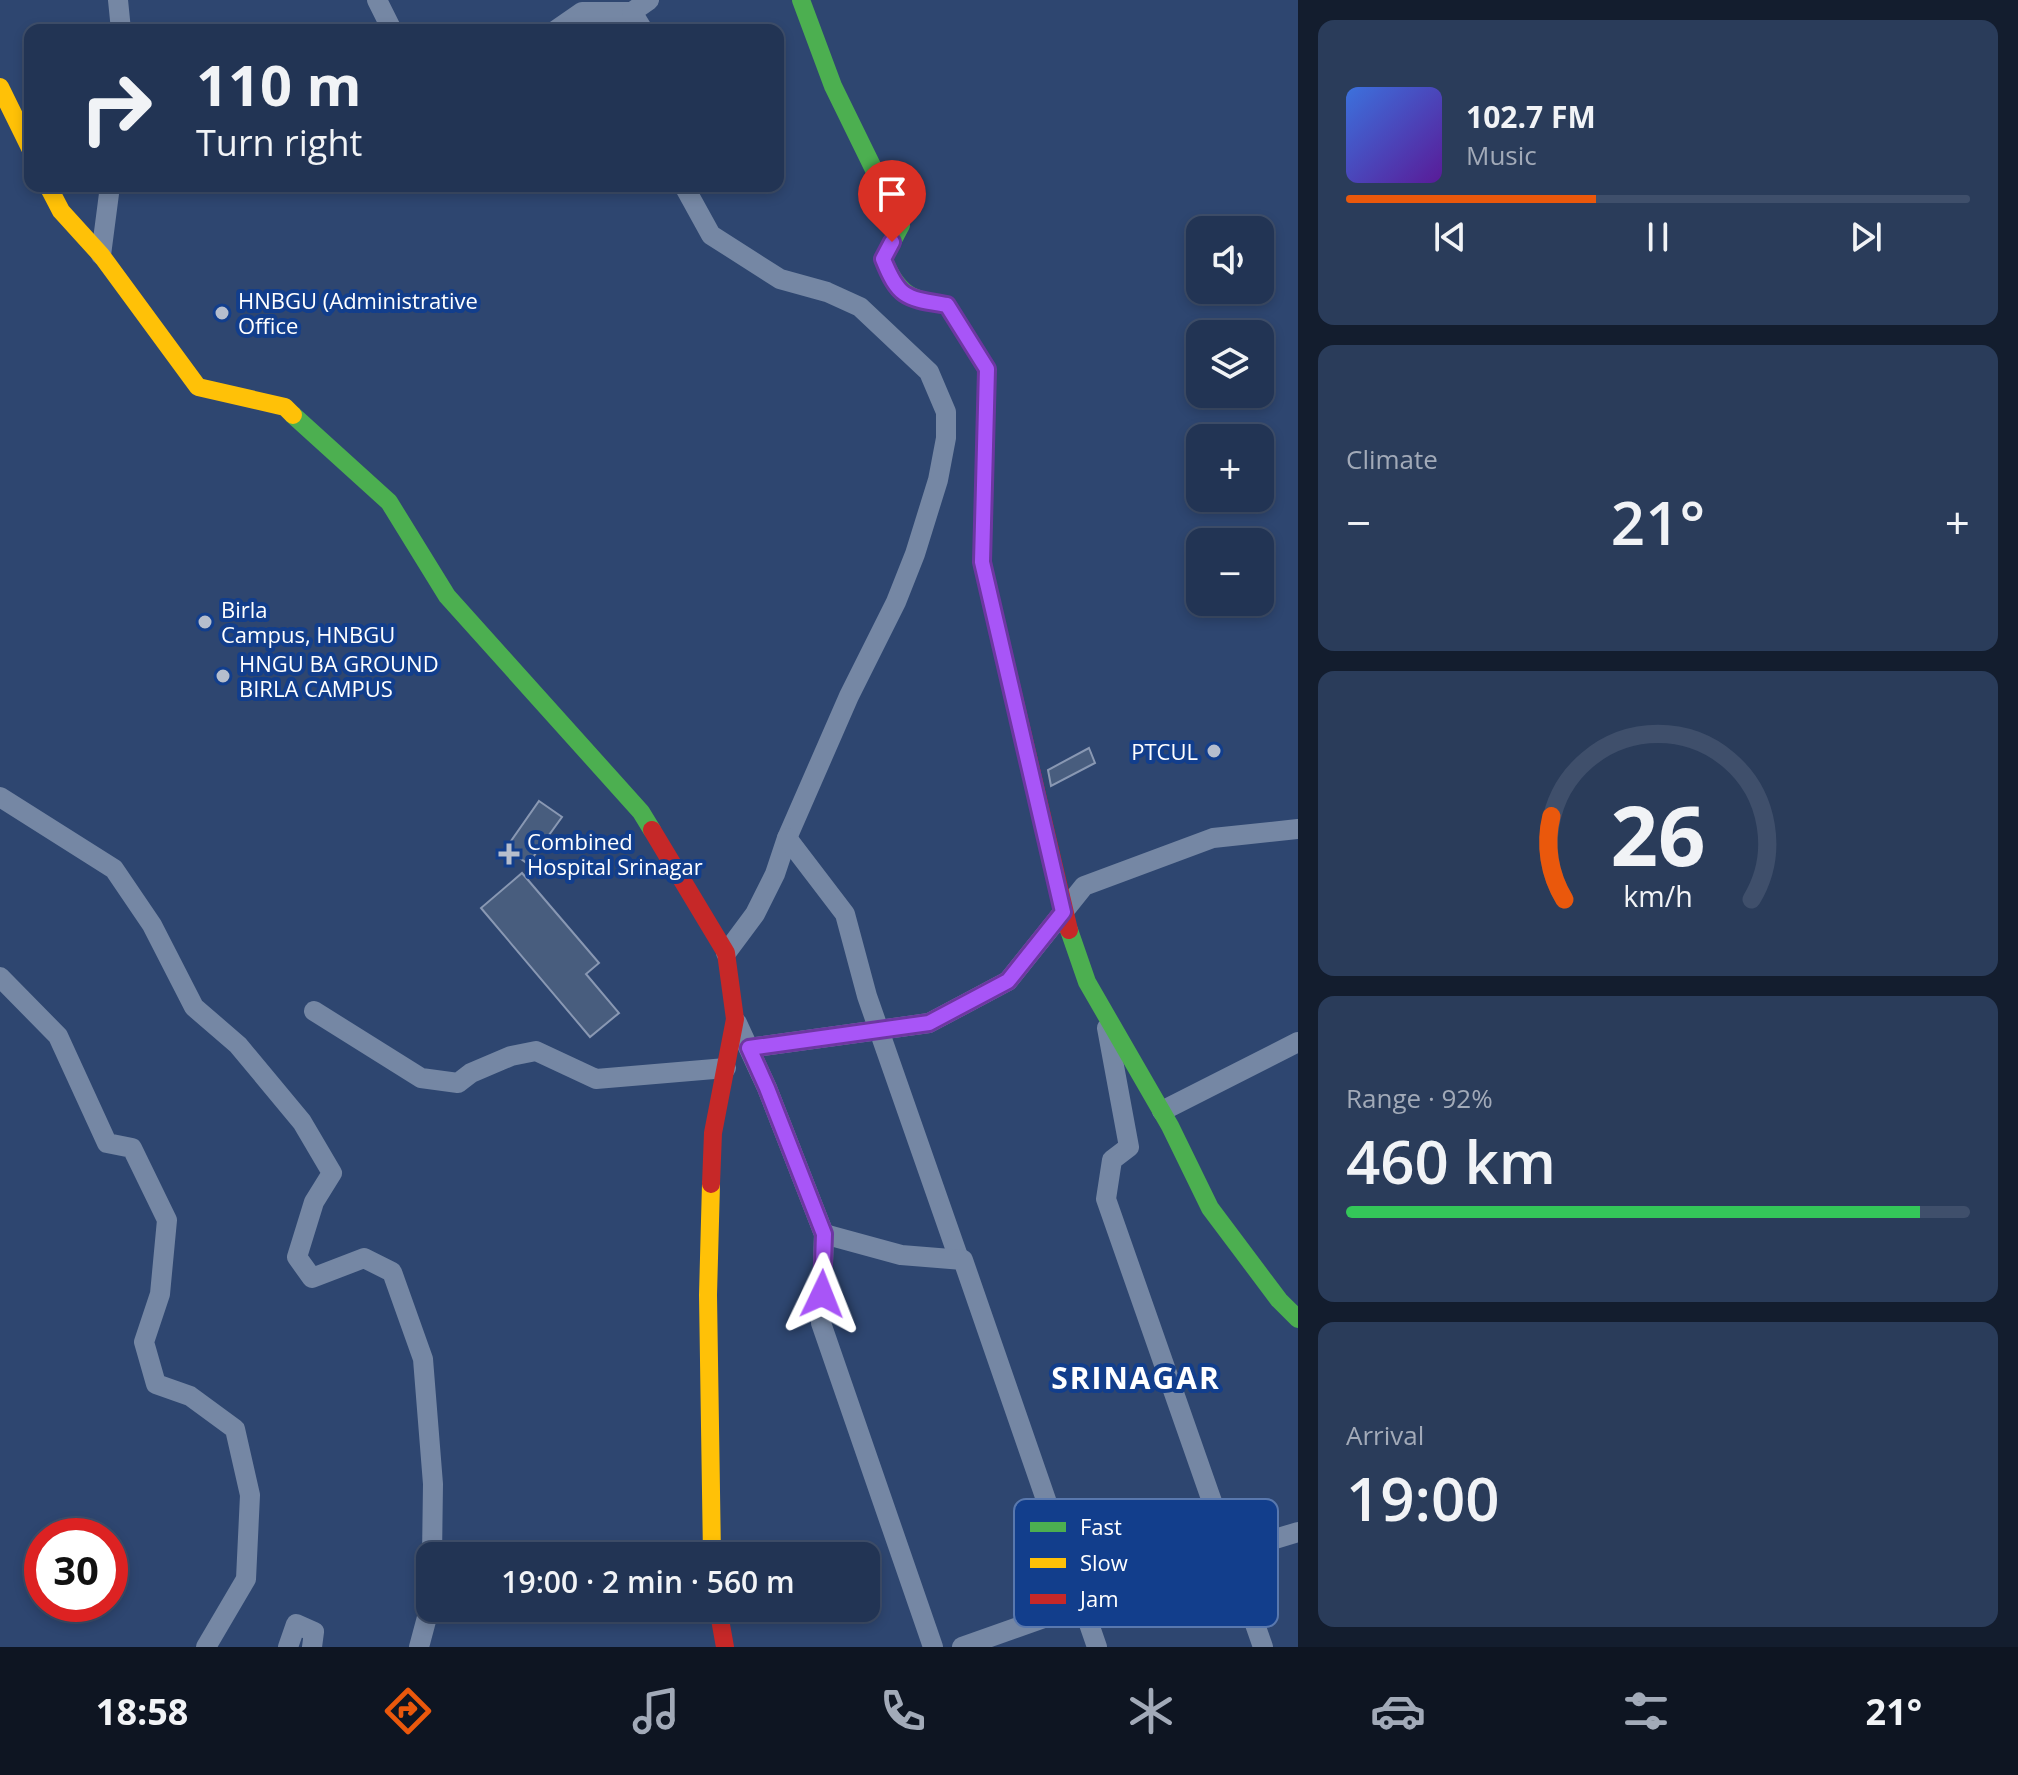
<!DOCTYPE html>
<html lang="en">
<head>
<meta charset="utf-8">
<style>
	body { margin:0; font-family:"Open Sans",sans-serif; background:#2a3c5a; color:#f1f3f6; height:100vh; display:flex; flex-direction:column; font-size:30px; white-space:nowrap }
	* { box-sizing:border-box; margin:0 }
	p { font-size:26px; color:#a2aab8 }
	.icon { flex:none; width:44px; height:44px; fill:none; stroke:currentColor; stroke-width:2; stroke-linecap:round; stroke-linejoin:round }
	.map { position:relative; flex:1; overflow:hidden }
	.sheet { display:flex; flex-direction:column; gap:20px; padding:20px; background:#131d2e; width:720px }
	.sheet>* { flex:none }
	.top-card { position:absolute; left:24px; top:24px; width:760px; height:168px; border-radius:16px; box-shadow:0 4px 12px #0003,0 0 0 2px #3f4f6b; background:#223454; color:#f1f3f6; overflow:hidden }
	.fabs { position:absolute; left:1186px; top:216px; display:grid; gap:16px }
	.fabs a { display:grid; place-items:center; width:88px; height:88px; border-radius:16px; background:#223454; box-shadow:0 4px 12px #0003,0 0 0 2px #3f4f6b; font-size:40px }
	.speed { position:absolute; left:24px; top:1518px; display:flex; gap:16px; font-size:40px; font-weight:700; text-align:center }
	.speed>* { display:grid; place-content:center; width:104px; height:104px; border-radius:50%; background:#223454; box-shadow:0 4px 12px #0003,0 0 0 2px #3f4f6b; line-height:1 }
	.speed .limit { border:12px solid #d22; background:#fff; color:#111 }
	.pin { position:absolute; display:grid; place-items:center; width:68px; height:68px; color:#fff; margin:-82px -34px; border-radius:50% 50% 50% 0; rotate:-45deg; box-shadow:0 0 8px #0007 }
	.pin .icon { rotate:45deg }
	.me { position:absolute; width:88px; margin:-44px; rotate:2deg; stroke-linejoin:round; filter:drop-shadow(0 0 6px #0008) }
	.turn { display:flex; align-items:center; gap:28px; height:168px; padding:0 40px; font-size:36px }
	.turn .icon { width:104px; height:104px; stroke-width:2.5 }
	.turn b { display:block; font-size:56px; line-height:68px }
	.big { font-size:60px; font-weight:600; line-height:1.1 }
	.sheet .card { flex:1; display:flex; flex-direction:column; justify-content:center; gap:12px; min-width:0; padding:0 28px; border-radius:16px; background:#2a3c5a }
	.sheet .dial { align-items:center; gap:0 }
	.dial svg { height:208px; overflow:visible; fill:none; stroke:#3f4f6b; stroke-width:7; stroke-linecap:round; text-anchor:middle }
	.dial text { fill:#f1f3f6; stroke:none }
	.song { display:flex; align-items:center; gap:24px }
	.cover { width:96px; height:96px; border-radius:12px; background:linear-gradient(135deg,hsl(220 70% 55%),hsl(270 70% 35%)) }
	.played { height:8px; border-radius:4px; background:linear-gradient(90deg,#ea580c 40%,#3f4f6b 40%) }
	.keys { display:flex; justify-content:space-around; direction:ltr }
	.heat { display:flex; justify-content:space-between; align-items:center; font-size:44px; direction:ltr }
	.charge { height:12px; border-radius:6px; background:linear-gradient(90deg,#34c759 92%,#3f4f6b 0) }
	.trip { position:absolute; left:416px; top:1542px; width:464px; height:80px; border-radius:16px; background:#223454; box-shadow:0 4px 12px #0003,0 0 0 2px #3f4f6b; font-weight:600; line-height:80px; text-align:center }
	.tab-bar { display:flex; height:128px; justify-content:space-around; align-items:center; background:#0e1522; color:#a2aab8 }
	.tab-bar .icon { width:56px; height:56px }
	.tab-bar .active { color:#ea580c }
	.tab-bar b { font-size:36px; color:#f1f3f6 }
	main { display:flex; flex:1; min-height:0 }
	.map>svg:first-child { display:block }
	.building { fill:#485d7e; stroke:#8998b3; stroke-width:2 }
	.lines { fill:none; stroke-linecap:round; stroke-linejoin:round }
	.street { stroke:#7587a4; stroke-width:20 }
	.fast { stroke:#4caf50; stroke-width:18 }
	.slow { stroke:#ffc107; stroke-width:18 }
	.jam { stroke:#c62828; stroke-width:18 }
	.route-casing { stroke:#6d37a1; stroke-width:20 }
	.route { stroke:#a855f7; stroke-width:14 }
	.poi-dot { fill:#b6becd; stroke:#123e8c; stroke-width:3 }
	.labels { text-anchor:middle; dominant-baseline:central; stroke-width:8; stroke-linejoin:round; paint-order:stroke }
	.poi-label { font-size:22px; fill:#fff; stroke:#123e8c; text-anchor:start }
	.district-label { font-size:30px; font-weight:bold; letter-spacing:2px; fill:#fff; stroke:#123e8c }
	.key { fill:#123e8c; stroke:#5978ae; stroke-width:2 }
	.key-label { font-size:22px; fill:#fff }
</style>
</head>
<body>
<main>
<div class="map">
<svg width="1298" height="1647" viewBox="0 0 1298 1647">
	<rect width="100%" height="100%" fill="#2e4670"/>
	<g class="building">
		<polygon points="1089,748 1095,763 1051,786 1048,770"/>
		<polygon points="539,801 562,817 528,864 506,848"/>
		<polygon points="522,873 599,963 586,974 619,1013 590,1037 481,908"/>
	</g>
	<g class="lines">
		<g class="street">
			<polyline points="118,0 121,30"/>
			<polyline points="377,0 392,30"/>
			<polyline points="556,30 582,12 632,12"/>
			<polyline points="643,30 632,12 649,0"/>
			<polyline points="684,186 711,235 780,279 827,292 860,307 929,372 946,412 946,438 938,480 915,554 896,602 849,696 787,838 775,874 755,914 726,953"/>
			<polyline points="101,255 110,186"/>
			<polyline points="0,797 114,869 152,925 194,1007 238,1045 302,1122 332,1173 314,1202 297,1257 312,1278 364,1258 392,1272 423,1359 433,1484 432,1556"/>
			<polyline points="787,838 845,914 867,996 959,1259"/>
			<polyline points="0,977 58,1036 107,1143 132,1148 167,1220 160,1294 144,1342 156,1384 190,1396 235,1429 250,1495 246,1579 206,1647"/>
			<polyline points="314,1011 421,1078 458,1083 471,1073 511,1056 536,1051 596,1079 726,1068"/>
			<polyline points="737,1023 767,1088 824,1234 821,1323 933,1647"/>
			<polyline points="1107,1028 1129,1147 1112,1160 1106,1199 1263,1647"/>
			<polyline points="749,1048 929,1023 1008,981 1084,886 1213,838 1298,829"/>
			<polyline points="1162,1111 1298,1042"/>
			<polyline points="824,1234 901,1255 963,1260 1097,1647"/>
			<polyline points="288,1647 296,1624 314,1632 312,1647"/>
			<polyline points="419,1647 430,1606"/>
			<polyline points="962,1647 1213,1558 1298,1532"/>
		</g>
		<g class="fast">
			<path d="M801,0L833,86L901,225L883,259C899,295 909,299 947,305L987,369L983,534"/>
			<polyline points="293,415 389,502 447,596 641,812 652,830"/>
			<polyline points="1069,930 1087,982 1170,1126 1210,1208 1279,1300 1298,1319"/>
		</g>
		<g class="slow">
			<polyline points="0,87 30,148"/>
			<polyline points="48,186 61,211 101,255 198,387 285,407 293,415"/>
			<polyline points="711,1184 708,1295 712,1556"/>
		</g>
		<g class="jam">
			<polyline points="983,534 982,562 1069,930"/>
			<polyline points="652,830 726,953 735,1019 713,1133 711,1184"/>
			<polyline points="718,1608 725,1647"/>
		</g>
	</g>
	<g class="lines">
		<g class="route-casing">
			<path id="route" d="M822,1294L824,1234L767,1088L749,1048L929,1023L1008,981L1063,912L982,562L987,369L947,305C906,298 899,299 883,259L892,242"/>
		</g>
		<use href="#route" class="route"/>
	</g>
	<g class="poi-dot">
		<circle cx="222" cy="313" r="8"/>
		<circle cx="205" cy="622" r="8"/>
		<circle cx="223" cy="676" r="8"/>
		<circle cx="1214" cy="751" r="8"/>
		<path d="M505 842h8v8h8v8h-8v8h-8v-8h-8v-8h8z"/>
	</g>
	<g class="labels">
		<g class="poi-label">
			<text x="238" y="300">HNBGU (Administrative<tspan x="238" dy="25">Office</tspan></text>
			<text x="221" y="609">Birla<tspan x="221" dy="25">Campus, HNBGU</tspan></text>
			<text x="239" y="663">HNGU BA GROUND<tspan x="239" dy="25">BIRLA CAMPUS</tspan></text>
			<text x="1198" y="751" text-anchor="end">PTCUL</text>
			<text x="527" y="841">Combined<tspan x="527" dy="25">Hospital Srinagar</tspan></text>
		</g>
		<g class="district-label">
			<text x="1136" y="1377">SRINAGAR</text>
		</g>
	</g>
	<rect x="1014" y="1499" width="264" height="128" rx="12" class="key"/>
	<rect x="1030" y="1522" width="36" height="10" fill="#4caf50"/>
	<rect x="1030" y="1558" width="36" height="10" fill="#ffc107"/>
	<rect x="1030" y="1594" width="36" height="10" fill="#c62828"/>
	<g class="key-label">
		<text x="1080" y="1535">Fast</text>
		<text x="1080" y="1571">Slow</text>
		<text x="1080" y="1607">Jam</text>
	</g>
</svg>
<div class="fabs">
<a><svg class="icon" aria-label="sound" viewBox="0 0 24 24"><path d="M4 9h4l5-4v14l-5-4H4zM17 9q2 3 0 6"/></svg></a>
<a><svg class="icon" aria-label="layers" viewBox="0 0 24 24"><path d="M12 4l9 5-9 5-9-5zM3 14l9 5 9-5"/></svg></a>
<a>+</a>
<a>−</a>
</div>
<div class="speed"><div class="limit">30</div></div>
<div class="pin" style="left:892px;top:242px;background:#d93025"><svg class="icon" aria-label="arrive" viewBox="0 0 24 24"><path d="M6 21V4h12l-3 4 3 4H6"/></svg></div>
<svg class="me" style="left:822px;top:1294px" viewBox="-20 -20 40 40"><path d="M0-17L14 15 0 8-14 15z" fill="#a855f7" stroke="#fff" stroke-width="4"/></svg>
<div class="trip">19:00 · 2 min · 560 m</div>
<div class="top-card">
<div class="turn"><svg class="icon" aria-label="right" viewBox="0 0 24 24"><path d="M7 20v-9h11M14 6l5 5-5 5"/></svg><div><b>110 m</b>Turn right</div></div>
</div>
</div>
<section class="sheet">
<div class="card">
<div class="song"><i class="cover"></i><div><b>102.7 FM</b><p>Music</p></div></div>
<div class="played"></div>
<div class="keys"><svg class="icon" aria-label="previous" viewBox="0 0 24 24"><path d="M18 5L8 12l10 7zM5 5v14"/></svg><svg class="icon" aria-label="pause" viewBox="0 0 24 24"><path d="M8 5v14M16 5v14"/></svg><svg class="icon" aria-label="next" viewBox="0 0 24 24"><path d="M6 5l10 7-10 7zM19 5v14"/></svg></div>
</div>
<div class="card"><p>Climate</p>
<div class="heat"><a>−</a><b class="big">21°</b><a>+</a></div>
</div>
<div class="card dial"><svg viewBox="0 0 100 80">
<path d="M14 69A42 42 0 1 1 86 69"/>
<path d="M14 69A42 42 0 0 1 9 37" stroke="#ea580c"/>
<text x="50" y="56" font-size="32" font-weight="700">26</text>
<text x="50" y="72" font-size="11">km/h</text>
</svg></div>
<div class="card"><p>Range · 92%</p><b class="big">460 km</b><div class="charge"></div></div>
<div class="card"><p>Arrival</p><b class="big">19:00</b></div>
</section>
</main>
<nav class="tab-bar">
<b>18:58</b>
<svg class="icon active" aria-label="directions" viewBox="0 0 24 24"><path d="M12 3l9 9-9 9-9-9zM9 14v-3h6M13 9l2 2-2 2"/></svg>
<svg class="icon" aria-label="music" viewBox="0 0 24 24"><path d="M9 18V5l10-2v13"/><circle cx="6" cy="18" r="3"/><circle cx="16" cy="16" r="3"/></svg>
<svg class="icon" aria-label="phone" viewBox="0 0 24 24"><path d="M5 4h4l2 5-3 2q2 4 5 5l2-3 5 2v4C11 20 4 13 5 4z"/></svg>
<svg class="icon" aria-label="climate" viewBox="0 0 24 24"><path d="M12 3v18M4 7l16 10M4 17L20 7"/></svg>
<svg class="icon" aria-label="car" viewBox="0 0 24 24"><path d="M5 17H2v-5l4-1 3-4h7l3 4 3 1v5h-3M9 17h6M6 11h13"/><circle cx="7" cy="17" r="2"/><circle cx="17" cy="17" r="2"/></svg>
<svg class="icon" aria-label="filters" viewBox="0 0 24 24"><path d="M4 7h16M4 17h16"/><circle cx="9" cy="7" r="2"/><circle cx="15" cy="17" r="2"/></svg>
<b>21°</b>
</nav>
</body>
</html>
